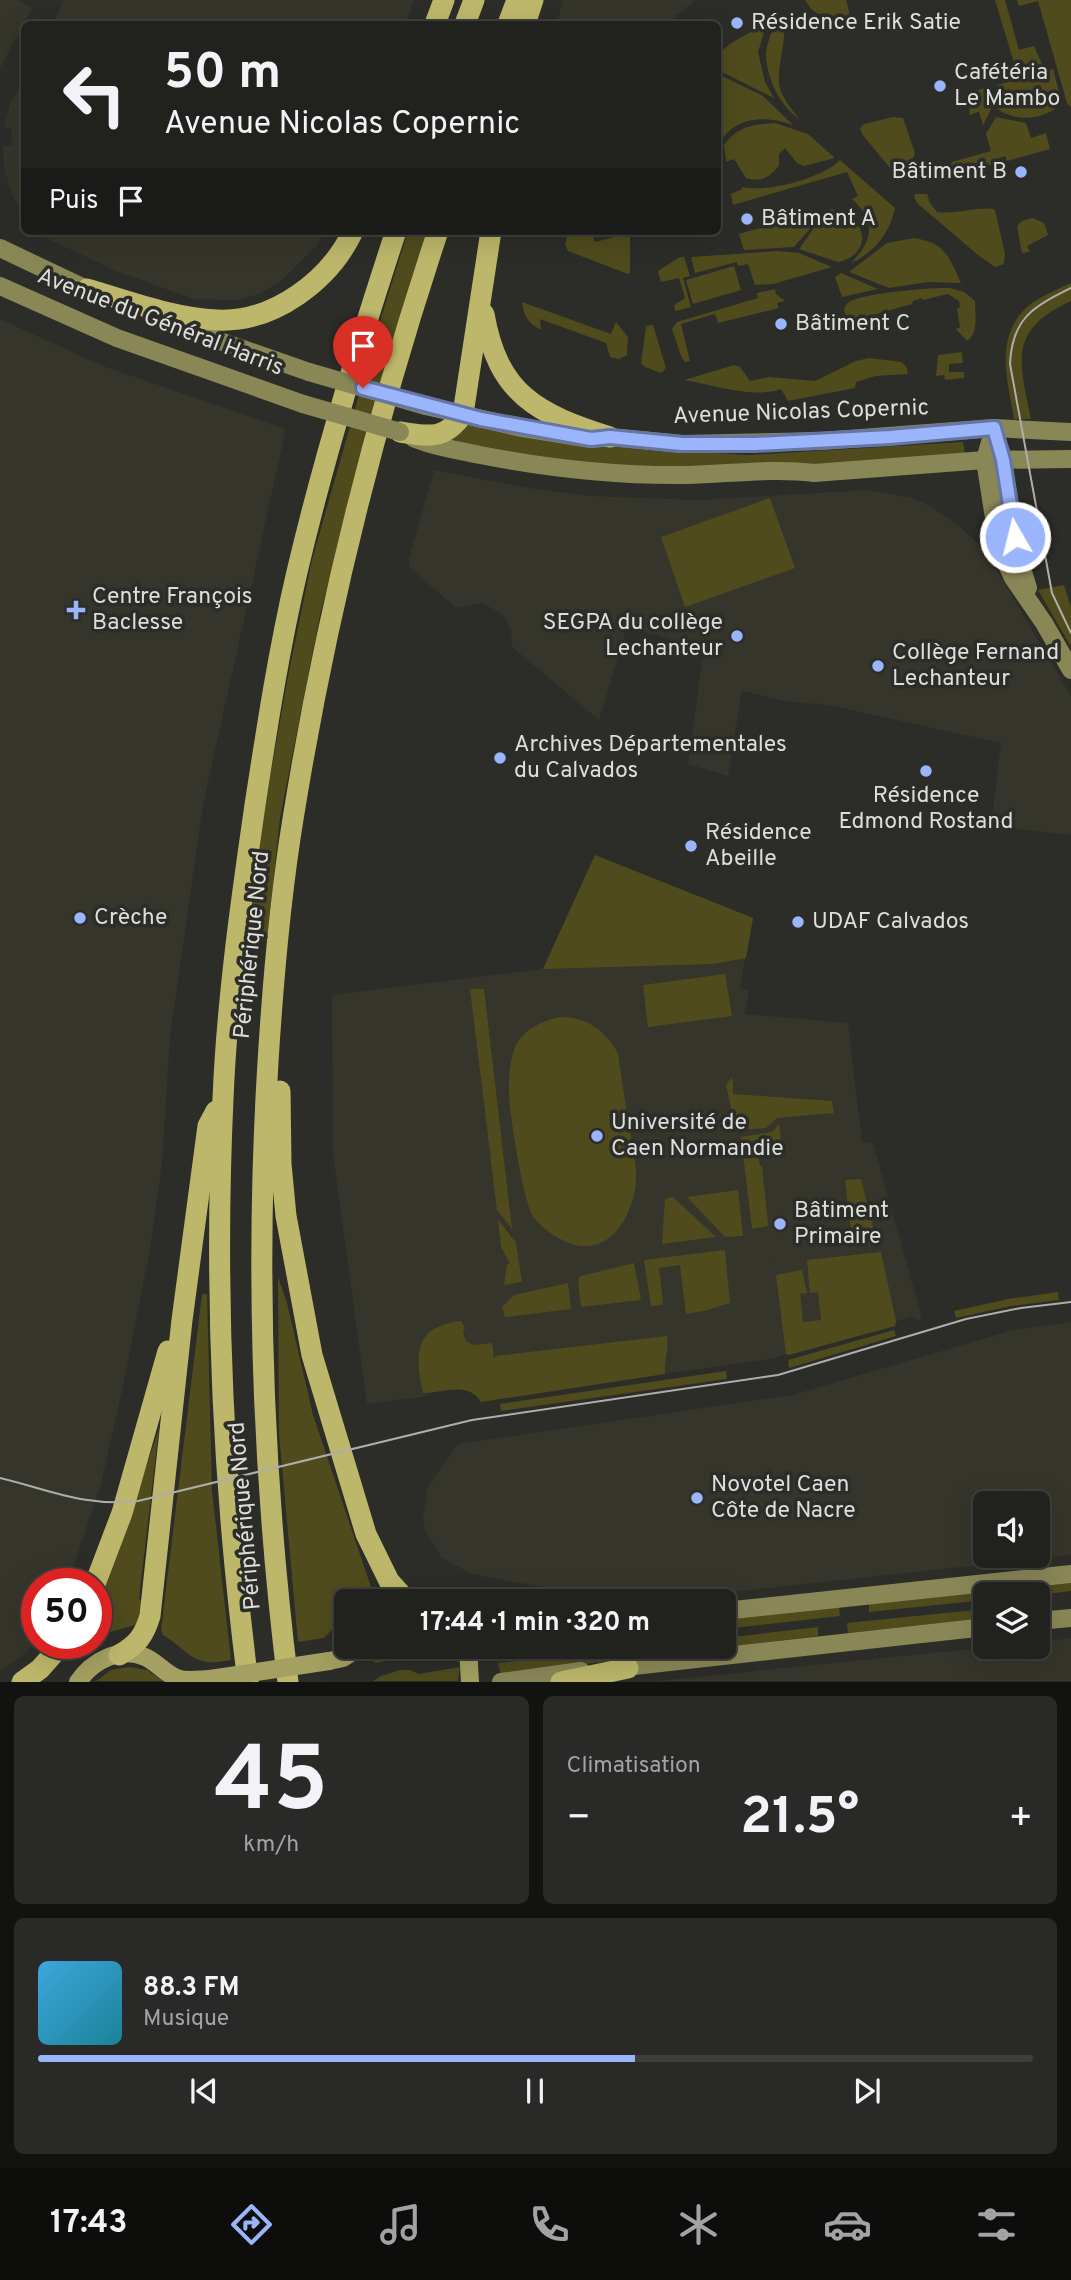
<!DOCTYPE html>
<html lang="fr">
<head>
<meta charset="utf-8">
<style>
	body { margin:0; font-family:Overpass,sans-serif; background:#292927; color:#f1f3f6; height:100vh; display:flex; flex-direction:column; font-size:26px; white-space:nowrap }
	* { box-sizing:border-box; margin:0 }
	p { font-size:23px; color:#a2a3a4 }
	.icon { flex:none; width:38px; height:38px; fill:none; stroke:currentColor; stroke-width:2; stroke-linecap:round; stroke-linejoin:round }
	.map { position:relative; height:1682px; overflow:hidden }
	.side { display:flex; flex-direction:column; gap:14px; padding:14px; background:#121210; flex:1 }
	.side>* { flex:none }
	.banner { position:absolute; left:21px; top:21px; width:700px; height:214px; border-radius:10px; box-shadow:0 7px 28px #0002,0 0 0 2px #3e3e3c; background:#21211e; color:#f1f3f6; overflow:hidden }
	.tools { position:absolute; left:973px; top:1491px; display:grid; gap:14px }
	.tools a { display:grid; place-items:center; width:77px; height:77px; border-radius:10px; background:#21211e; box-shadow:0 7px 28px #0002,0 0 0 2px #3e3e3c; font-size:35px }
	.speed { position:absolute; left:21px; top:1568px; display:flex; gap:14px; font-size:35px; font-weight:700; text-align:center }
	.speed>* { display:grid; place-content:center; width:91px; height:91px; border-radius:50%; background:#21211e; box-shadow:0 7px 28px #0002,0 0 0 2px #3e3e3c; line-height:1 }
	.speed .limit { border:10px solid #d22; background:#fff; color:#111 }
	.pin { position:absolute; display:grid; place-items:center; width:60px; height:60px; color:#fff; margin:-72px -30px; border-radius:50% 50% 50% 0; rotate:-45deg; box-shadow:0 0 7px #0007 }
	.pin .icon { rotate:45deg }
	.me { position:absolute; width:77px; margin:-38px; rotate:352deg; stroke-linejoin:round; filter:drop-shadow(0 0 5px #0008) }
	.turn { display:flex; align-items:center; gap:24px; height:147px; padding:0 28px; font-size:32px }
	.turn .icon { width:91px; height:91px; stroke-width:2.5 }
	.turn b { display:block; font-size:49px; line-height:60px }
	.then { display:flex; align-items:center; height:66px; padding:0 28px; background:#0003; gap:14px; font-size:26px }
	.big { font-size:52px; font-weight:700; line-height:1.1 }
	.side .card { flex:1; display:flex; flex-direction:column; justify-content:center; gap:10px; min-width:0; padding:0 24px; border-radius:10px; background:#292927 }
	.side .dial { align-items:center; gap:0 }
	.dial b { font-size:91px; line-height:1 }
	.song { display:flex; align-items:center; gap:21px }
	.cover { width:84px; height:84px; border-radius:10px; background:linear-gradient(135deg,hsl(200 70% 55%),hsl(190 70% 35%)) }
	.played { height:7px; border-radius:4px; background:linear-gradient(90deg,#9bb5fd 60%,#3e3e3c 60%) }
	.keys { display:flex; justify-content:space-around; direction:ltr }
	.heat { display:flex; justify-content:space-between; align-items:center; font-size:38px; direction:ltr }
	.side .tiles { flex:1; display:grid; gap:14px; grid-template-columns:1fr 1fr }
	.card:last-child { grid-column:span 2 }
	.trip { position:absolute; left:334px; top:1589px; width:402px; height:70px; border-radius:10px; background:#21211e; box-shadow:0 7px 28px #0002,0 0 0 2px #3e3e3c; font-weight:700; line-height:70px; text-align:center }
	.tabs { display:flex; height:112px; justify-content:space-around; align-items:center; background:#0d0d0c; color:#a2a3a4 }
	.tabs .icon { width:49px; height:49px }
	.tabs .current { color:#9bb5fd }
	.tabs b { font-size:32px; color:#f1f3f6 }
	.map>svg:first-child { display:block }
	.built { fill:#36352b; fill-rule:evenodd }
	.green { fill:#4f4b1d }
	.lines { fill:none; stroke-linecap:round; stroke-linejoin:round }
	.secondary { stroke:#8a8757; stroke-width:18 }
	.primary { stroke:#a4a061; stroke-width:18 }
	.highway { stroke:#bcb76a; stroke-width:21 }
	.tram { stroke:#aeaeaa; stroke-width:2 }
	.secondary-bridge { stroke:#8a8757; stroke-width:18 }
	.primary-bridge { stroke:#a4a061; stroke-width:18 }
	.route-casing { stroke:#6576a4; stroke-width:18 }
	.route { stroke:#9bb5fd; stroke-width:12 }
	.poi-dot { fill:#9bb5fd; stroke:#2c2c28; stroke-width:2.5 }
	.labels { text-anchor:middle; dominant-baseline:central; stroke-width:7; stroke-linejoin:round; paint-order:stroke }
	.poi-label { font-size:23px; fill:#ddddda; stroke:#2c2c28; text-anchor:start }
	.street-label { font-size:23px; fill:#ddddda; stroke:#2c2c28 }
</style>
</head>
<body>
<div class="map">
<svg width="1071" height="1682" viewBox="0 0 1071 1682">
	<rect width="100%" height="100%" fill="#2c2c28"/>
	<g class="built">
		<polygon points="0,0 18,0 32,8 0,68"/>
		<polygon points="64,0 414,0 405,24 53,24"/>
		<polygon points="563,0 696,0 666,24 557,24"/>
		<polygon points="24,77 24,216 13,197 8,182 4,164 3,146 13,145 11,127 4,127 10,104"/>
		<polygon points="38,231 324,231 318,244 280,282 259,294 240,300 194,299 116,271 42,236"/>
		<polygon points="0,319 103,366 286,429 203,805 170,1037 162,1164 150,1249 124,1382 101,1484 68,1584 37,1584 37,1641 21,1657 0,1671"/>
		<polygon points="434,470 529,488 592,496 699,500 869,490 912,498 929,505 957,524 985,550 1071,696 1071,835 991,826 1001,743 828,705 784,701 742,691 728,776 688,764 704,648 627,628 599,720 512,647 511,631 505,617 499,612 482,603 456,608 410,568 409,559"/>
		<polygon points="595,855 753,918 740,987 749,991 745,1014 848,1023 862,1142 873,1143 922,1318 917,1320 912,1317 897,1321 895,1326 770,1359 482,1400 472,1391 460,1387 430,1393 424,1397 367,1404 333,1154 332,995 543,969"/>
		<path d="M1071,1322V1555L668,1599L612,1600L471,1574L441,1557L425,1530L423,1516L428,1486L458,1444L792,1395L1013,1330ZM985,1503H1038V1556H985Z"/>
		<polygon points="1071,1638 1071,1681 657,1681 992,1647 1038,1647 1038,1642"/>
	</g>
	<g class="green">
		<path d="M805,0H846L850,15C832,19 814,18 805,0Z"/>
		<path d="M995,0H1005L1019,50L1034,46L1045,71L1053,69L1062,103C1046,120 1015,123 996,108L997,85L1019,79Z"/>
		<polygon points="1017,0 1071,0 1071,107 1067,103 1038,1 1019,6"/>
		<path d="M782,19C790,44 771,72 783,96C787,104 794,112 799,119C780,105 767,80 766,55C766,45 772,32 775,22Z"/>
		<polygon points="767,23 758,52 765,82 774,98 718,70 718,54 731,43"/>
		<path d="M718,74L763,96L793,125C768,115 734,116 720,143L718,140Z"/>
		<polygon points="992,86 991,109 983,125 979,112 969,115 971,92"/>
		<polygon points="893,117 903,118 915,153 913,159 902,171 899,170 895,174 862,134 860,128 864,124"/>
		<polygon points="996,117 1026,123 1031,138 1046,133 1050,149 1007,161 1005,156 999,158 1000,162 939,180 952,162 991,151 986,134"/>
		<path d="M775,123L808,134L835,158L804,166L797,163L785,148L779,154V166C768,178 762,182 746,178L734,159L726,162L724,145C736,127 754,124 775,123Z"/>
		<path d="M840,160L895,208C890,233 874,253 851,263C874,239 876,222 852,199L858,196L847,172L733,205L731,194L742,189V187C767,193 823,178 840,160Z"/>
		<path d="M915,194H927L930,203L937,212C956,215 983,205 995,210L1005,254L1004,264L995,267L978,255L917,203L914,196Z"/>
		<path d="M831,209C868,214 874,255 838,262L799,249L812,231L815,214Z"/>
		<polygon points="808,215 810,229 794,247 744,250 739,234"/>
		<polygon points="1033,218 1044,223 1048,235 1027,246 1030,252 1022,253 1017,226 1022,221"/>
		<polygon points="408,231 428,231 363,447 320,615 280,818 267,940 247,943 254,868 288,676 312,560 377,331"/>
		<polygon points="569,231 591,231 595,242 630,233 630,273 628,274 568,251 565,244"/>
		<path d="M914,238C946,243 949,257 961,283L928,282L889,288L849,272L887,243Z"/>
		<polygon points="778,251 799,253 832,267 773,284 755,285 748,264 738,266 737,262 695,273 691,257"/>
		<polygon points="680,257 684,257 690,276 683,278 691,307 675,311 674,305 685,298 679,278 661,282 658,271"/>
		<polygon points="734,266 741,290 693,304 686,280"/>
		<polygon points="841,273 878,289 842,297 835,277"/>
		<path d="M1071,283V301C1008,330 1019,360 1031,419H1014C1007,378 993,333 1032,303C1044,295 1058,289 1071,283Z"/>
		<path d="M950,288L964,292L975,301C975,314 979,333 967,341L956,329L960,327L957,309L960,307L959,301L948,294L923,300L921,298L913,301L912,304L848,322L844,310C846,305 846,304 851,301C864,293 933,287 950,288Z"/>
		<polygon points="775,289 776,294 785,301 777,303 779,308 718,323 715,314 681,324 690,361 685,362 681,356 672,329 677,322 758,298 757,293"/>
		<path d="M522,302L611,334L616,322L628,337L627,355L619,359L610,357L606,343L540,319L541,330C529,324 523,315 522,302Z"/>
		<polygon points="653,325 666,368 661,373 645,367 641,363 646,326"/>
		<polygon points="962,352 963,363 949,364 949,372 964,372 964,378 945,380 944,375 936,376 938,355"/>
		<path d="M869,358L902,362L907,368L908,374L876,376L856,382L855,388L788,401L781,389C754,399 713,385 684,380L734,365L740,367L750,381L769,377L815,381L856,361Z"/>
		<polygon points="466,419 678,451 748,455 963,442 965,454 729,470 580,466 435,441"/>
		<polygon points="770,498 795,568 685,607 661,537"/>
		<polygon points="1064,585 1071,607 1071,647 1038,590"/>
		<polygon points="595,855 753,918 746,958 713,964 543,969"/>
		<polygon points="725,974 732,1016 648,1027 643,985"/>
		<polygon points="470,989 484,989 512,1229 497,1210"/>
		<path d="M560,1017C588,1017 604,1030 618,1053C622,1081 626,1109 631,1137C632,1149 636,1162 636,1174C637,1204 618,1249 582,1246C566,1245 542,1230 533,1216C523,1200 509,1112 509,1091C509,1077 510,1052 519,1040C529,1027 545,1020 560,1017Z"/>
		<polygon points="731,1078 733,1081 733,1094 832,1101 834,1113 777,1118 766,1128 736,1130 726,1085"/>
		<polygon points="779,1124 781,1142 757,1144 760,1166 762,1166 772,1263 768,1226 752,1229 741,1137 772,1132"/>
		<polygon points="861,1179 876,1239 873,1244 853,1247 845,1180"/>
		<polygon points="738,1190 743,1236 725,1237 687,1197"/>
		<polygon points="673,1197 716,1237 662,1244 665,1199"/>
		<polygon points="498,1219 516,1243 522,1282 504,1285 507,1264 510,1263 501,1247"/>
		<polygon points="725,1250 730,1303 704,1311 686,1314 680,1265 659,1268 663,1302 662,1305 651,1306 644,1260"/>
		<polygon points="881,1252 896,1321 895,1326 789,1355 786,1354 776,1275 802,1270 807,1293 800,1294 803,1322 821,1320 818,1292 810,1293 807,1260"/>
		<polygon points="634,1263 641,1300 581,1307 578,1279 581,1276"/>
		<polygon points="278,1277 287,1303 313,1415 372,1590 359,1601 346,1601 346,1615 324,1638 298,1642 279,1434"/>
		<polygon points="568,1283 571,1309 505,1317 502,1307 514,1295"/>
		<polygon points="1058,1292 1059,1300 1011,1306 956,1318 954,1311 1008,1299"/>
		<path d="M202,1294H207L212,1491L231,1660C224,1661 215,1663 207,1662C190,1660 178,1643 163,1635L161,1630Z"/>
		<path d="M461,1321L465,1328L463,1333L466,1341L473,1345L492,1343L494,1359L496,1356L667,1336C669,1350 664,1359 665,1374L481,1402C468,1381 444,1393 423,1393C414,1354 415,1326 461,1321Z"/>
		<polygon points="894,1330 896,1336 789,1368 788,1360"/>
		<polygon points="726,1371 727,1379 501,1411 500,1404"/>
		<polygon points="159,1428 139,1598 142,1603 139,1624 96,1636 96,1602 119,1549"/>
		<polygon points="1071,1583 1071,1591 1038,1595 985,1594 985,1600 869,1612 869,1604"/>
		<polygon points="839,1607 840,1616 725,1629 724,1620"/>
		<polygon points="985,1609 985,1618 848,1633 847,1623"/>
		<polygon points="818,1627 818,1636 501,1674 498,1663 645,1647 724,1647 725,1638"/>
		<polygon points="380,1647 454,1647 458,1657 412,1657 397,1654 397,1658 377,1663 374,1662"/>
		<polygon points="129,1667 147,1670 163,1681 96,1681 111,1670"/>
		<polygon points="460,1667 458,1681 373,1681 381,1676 400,1670 411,1670 418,1674"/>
	</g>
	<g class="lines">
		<g class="secondary">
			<polyline points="0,248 99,295"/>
			<polyline points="0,286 117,338 303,404"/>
			<polyline points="151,317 309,372"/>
			<polyline points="426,406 517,427 591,439 610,437 682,444 822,441 994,428 1071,432"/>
			<polyline points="994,428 985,460 998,544 1013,578 1044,623 1071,670"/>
			<path d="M413,438C434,447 457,450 480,455C547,468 618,476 687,475C729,474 773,468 814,473L985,460L1071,459"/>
			<polyline points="1001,451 1019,559 1028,588"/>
			<polyline points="724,1611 1071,1574"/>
			<polyline points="1038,1621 1071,1618"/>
			<polyline points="616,1668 985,1627"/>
			<polyline points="501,1682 581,1671"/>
		</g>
		<g class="primary">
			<polyline points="468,1647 470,1682"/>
			<polyline points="329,1661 343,1658 360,1647"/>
			<path d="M78,1682C92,1661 120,1646 145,1657C157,1662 165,1674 177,1678C186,1682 200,1679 210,1679"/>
		</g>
		<g class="highway">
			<polyline points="435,24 444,0"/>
			<polyline points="465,24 474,0"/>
			<polyline points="508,24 517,0"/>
			<polyline points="525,24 533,0"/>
			<path d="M87,289C129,301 173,318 217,320C274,323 330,280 353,231"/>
			<path d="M484,314C498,395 538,414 610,437"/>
			<path d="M400,432C429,436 444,441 463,414L491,231"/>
			<polyline points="280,1091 281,1164 286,1216 312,1355 366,1534 389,1581 407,1601"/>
			<polyline points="95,1584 122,1513 168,1351"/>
			<path d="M119,1655C137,1645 144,1636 150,1616L182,1320L208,1126L216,1111"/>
			<polyline points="22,1682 40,1669 63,1643"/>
			<path d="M248,1682C223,1488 214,1293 223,1099C227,1000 241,902 255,805C267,727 279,649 297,572C324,457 359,343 396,231"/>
			<path d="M288,1682C262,1472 255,1272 268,1062C273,981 280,899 293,819C325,620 374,423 438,231"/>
			<polyline points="561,1682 628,1668"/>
		</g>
		<g class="tram">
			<path d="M1071,288C1033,307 1012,318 1010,364L1052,593L1071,633"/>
			<path d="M0,1478C50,1490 84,1507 138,1501L472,1420L778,1375L966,1319L1021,1308L1071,1302"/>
		</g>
		<g class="secondary-bridge">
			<polyline points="309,372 426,406"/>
			<polyline points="303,404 400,432"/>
		</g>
		<polyline class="primary-bridge" points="210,1679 329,1661"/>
	</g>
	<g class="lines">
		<g class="route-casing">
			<polyline id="route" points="363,388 481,419 591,439 610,437 682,444 755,444 890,437 994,428 1003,460 1015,537"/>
		</g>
		<use href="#route" class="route"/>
	</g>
	<g class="poi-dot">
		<circle cx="737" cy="23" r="7"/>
		<circle cx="940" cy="86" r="7"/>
		<circle cx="1021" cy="172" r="7"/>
		<circle cx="747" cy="219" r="7"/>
		<circle cx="781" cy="324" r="7"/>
		<path d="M72.5 599.5h7v7h7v7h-7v7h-7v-7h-7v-7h7z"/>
		<circle cx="737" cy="636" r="7"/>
		<circle cx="878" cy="666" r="7"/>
		<circle cx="500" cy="758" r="7"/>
		<circle cx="926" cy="771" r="7"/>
		<circle cx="691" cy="846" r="7"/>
		<circle cx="80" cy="918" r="7"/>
		<circle cx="798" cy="922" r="7"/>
		<circle cx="597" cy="1136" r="7"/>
		<circle cx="780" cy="1224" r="7"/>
		<circle cx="697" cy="1498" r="7"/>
	</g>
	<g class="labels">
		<g class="poi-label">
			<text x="751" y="23">Résidence Erik Satie</text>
			<text x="954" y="73">Cafétéria<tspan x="954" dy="26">Le Mambo</tspan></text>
			<text x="1007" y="172" text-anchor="end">Bâtiment B</text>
			<text x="761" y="219">Bâtiment A</text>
			<text x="795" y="324">Bâtiment C</text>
			<text x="92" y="597">Centre François<tspan x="92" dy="26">Baclesse</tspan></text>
			<text x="723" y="623" text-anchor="end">SEGPA du collège<tspan x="723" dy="26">Lechanteur</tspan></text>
			<text x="892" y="653">Collège Fernand<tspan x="892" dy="26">Lechanteur</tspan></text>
			<text x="514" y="745">Archives Départementales<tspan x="514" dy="26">du Calvados</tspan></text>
			<text x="926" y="796" text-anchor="middle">Résidence<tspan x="926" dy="26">Edmond Rostand</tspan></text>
			<text x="705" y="833">Résidence<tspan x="705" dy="26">Abeille</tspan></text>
			<text x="94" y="918">Crèche</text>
			<text x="812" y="922">UDAF Calvados</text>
			<text x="611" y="1123">Université de<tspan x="611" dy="26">Caen Normandie</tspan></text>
			<text x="794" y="1211">Bâtiment<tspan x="794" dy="26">Primaire</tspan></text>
			<text x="711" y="1485">Novotel Caen<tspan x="711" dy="26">Côte de Nacre</tspan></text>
		</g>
		<g class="street-label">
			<text transform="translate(160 323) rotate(21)">Avenue du Général Harris</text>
			<text transform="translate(801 413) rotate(-2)">Avenue Nicolas Copernic</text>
			<text transform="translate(253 945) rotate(-84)">Périphérique Nord</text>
			<text transform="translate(246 1516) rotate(-95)">Périphérique Nord</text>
		</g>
	</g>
</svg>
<div class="tools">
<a><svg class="icon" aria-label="sound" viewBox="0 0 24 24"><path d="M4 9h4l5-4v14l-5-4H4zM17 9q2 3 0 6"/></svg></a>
<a><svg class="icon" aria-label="layers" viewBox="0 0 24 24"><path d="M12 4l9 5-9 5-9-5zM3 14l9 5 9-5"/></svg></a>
</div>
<div class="speed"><div class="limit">50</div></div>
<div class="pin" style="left:363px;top:388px;background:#d93025"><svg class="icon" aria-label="arrive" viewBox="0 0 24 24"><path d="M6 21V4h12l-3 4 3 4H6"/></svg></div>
<svg class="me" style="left:1015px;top:537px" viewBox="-20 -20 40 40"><circle r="17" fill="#9bb5fd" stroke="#fff" stroke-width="3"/><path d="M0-11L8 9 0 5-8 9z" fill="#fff"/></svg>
<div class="trip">17:44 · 1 min · 320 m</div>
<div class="banner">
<div class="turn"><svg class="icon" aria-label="left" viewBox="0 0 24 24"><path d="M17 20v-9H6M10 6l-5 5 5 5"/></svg><div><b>50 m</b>Avenue Nicolas Copernic</div></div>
<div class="then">Puis<svg class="icon" aria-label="arrive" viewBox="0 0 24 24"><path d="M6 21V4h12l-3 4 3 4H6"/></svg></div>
</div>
</div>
<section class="side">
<div class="tiles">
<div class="card dial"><b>45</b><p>km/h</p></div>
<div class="card"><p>Climatisation</p>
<div class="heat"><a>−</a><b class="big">21.5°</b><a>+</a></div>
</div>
<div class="card">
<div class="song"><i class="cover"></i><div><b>88.3 FM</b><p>Musique</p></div></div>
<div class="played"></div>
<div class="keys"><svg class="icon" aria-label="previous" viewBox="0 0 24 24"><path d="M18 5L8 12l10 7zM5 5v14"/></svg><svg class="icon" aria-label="pause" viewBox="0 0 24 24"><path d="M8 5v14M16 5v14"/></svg><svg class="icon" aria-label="next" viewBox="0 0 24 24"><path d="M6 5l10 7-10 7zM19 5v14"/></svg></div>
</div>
</div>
</section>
<nav class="tabs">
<b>17:43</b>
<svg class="icon current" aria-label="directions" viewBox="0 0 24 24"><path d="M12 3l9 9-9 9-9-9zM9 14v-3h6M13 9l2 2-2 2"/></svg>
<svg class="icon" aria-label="music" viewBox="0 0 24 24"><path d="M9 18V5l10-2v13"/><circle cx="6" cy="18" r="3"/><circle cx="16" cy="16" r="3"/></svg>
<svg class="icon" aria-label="phone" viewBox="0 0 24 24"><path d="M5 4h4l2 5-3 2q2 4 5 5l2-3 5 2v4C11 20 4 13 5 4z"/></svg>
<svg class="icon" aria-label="climate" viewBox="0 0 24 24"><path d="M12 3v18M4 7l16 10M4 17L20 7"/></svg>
<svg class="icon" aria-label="car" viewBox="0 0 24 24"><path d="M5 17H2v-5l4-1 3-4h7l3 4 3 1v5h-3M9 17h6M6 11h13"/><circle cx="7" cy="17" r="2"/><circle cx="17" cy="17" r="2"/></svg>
<svg class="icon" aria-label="filters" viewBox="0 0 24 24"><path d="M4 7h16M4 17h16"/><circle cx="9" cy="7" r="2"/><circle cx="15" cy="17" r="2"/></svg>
</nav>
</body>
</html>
